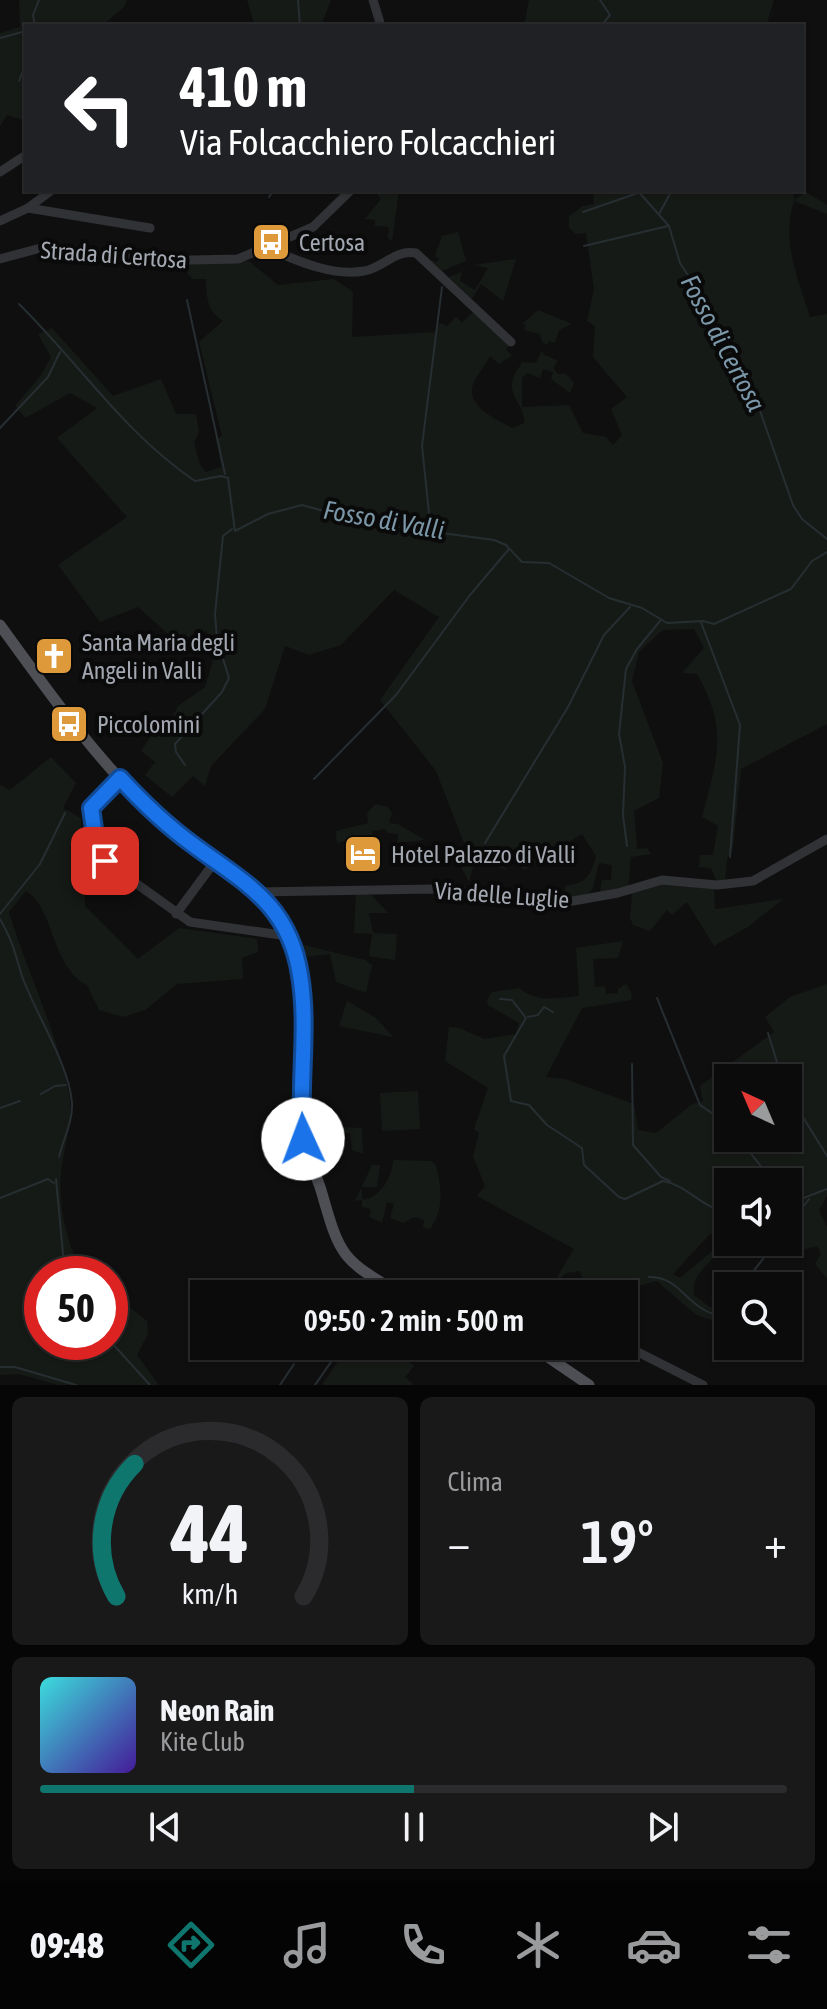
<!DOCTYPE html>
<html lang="it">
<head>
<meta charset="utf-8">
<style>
	body { margin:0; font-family:"Asap Condensed",sans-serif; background:#19191a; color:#f1f3f6; height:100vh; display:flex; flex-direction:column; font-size:30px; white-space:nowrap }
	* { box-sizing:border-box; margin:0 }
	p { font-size:26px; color:#9a9b9d }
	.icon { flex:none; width:44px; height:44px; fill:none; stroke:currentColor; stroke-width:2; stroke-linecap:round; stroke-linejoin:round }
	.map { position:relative; height:1385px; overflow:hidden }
	.panel { display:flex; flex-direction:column; gap:12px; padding:12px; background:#060607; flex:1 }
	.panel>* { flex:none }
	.guide { position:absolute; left:24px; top:24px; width:780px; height:168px; border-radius:0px; box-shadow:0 2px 6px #0004,0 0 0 2px #2b2b2d; background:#202124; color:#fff; overflow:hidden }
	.needle { width:52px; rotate:316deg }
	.buttons { position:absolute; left:714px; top:1064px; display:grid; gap:16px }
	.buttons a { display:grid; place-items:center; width:88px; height:88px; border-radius:0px; background:#0b0b0c; box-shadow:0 2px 6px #0004,0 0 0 2px #2b2b2d; font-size:40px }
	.speed { position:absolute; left:24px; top:1256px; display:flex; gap:16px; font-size:40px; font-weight:700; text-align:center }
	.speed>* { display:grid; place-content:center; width:104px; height:104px; border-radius:50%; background:#0b0b0c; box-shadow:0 2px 6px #0004,0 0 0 2px #2b2b2d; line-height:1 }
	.speed .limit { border:12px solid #d22; background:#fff; color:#111 }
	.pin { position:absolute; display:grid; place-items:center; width:68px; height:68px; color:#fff; margin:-34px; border-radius:16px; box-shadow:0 4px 12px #0006 }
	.me { position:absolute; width:88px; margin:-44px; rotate:358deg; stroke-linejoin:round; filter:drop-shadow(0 0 6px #0008) }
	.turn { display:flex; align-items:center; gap:28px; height:168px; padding:0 24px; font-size:36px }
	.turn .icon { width:104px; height:104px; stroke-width:2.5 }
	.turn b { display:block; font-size:56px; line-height:68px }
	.big { font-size:60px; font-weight:600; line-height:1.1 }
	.panel .widget { flex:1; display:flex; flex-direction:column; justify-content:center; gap:12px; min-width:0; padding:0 28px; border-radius:12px; background:#19191a }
	.panel .dial { align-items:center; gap:0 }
	.dial svg { height:208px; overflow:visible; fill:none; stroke:#2b2b2d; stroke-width:7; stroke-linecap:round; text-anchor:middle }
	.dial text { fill:#f1f3f6; stroke:none }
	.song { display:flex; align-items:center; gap:24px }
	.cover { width:96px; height:96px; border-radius:12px; background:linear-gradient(135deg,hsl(180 70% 55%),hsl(260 70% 35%)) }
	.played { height:8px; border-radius:4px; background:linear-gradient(90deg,#0f766e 50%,#2b2b2d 50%) }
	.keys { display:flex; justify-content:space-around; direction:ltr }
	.heat { display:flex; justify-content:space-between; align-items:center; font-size:44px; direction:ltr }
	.panel .tiles { flex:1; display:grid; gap:12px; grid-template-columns:1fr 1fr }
	.widget:last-child { grid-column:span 2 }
	.trip { position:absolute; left:190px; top:1280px; width:448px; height:80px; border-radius:0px; background:#0b0b0c; box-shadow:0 2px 6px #0004,0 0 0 2px #2b2b2d; font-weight:600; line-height:80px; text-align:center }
	.menu { display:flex; height:128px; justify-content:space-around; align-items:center; background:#040405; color:#9a9b9d }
	.menu .icon { width:56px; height:56px }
	.menu .active { color:#0f766e }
	.menu b { font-size:36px; color:#f1f3f6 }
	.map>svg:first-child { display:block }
	.green { fill:#161a16; fill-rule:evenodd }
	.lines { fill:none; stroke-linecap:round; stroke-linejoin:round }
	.stream { stroke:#272e32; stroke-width:2 }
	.minor { stroke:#313235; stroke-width:9 }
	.major { stroke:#4d4f54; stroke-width:11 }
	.route-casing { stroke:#114b97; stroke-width:20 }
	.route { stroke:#1a73e8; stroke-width:14 }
	.labels { text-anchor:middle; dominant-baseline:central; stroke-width:8; stroke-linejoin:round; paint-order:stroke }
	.poi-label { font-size:24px; fill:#a2a7b0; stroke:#0a0a0b; text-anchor:start }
	.street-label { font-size:24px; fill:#a2a7b0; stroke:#0a0a0b }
	.water-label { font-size:26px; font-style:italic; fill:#7b97a8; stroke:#0a0a0b }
</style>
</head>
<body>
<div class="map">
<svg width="827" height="1385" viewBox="0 0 827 1385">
	<rect width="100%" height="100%" fill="#0f0f10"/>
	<g class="green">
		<polygon points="19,0 127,0 124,7 102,26 26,26 26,121 7,115 0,126 0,33 20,27"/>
		<polygon points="247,0 331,0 321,26 255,26"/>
		<polygon points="529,0 774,0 766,26 524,26"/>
		<polygon points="381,190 399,190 392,241 388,238 389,227 375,226 375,220 365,219 381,199 377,194"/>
		<path d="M593,190H793L794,200L806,192L827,205V214L794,201C781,241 798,279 810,317L827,314V724L741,769L733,847L727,859L725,881L717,882L711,868L699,867L700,855H713L718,826L702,817C717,759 729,729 697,674L682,673L704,648L694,629L663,630L639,652L632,681L663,763L659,798L634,811L637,849L647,848L651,854L631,857L628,889L603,895L600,891L602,880H611L612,865L599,863C590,892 600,895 564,898L565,886C586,883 591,876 596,856L582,834L524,870L511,857L500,863L507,870L475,860L469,882L459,863L430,864V855L438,850L444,851L447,861L469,856L436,771L380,700L439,617L394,590L341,645L309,655L285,646L265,709L211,766L205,786L193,776L172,797L145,775L155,762L141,751L155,730L167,726L178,706L205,687L216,651L206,630L186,650L138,607L100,622L58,565L127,517L57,438L97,408L70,393L25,418L15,406L41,375L51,357L38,334L52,328L113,396L161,379L176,414H196L199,432L194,442L200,465L206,472L221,467L216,439L222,436L199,342L223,321C206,310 207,297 206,279H192L186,271L182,272L181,265L249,261L278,285L334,279L353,292L352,337L434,332L440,323L447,326L456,317L462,323L475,310L511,344L506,349L512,356L499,364L490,356C486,364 477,375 473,384C465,406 498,421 513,428L524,423C526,406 507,396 513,379C515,372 520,367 522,362L536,363L542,350L543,354L558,361L553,368L558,374H566L574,383L570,393L551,379L553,372L543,369L540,378L527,373L522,378V407L569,405L583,433L606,437L613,445L622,435L611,409L627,397L593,357L595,326L587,321L594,289L586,233L575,234L569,227V216L583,206L594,204Z"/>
		<polygon points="458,232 466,261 442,271 430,260 437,262 439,258 435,256 442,236"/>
		<polygon points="516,259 503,301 481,284 472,299 449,277 462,272 460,281 475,290 488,268 474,265"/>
		<polygon points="538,310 572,324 559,330 555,343 549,341 547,345 542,342 540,334 524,330 526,325 522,324"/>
		<path d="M51,757L76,783L63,808L81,818L85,906L138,959L179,928L257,939L258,952L242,958L243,979L177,984L145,1010L123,1017L99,1010L87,985C51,967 54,907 26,891L9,912C27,972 57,1031 69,1094C74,1122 64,1145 61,1173C58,1205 67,1247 84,1274H42V1342H110V1303L131,1308L147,1321L148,1334L137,1355L159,1385H58L19,1374L0,1375V785L10,790Z"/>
		<polygon points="375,804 388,807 392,813 389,823 398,824 425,840 397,843 398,834 387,833 385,829 372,831 372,837 337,843 336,831 368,823 367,814"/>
		<polygon points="657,883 714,889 715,909 783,899 748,927 714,946 687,902 672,915 667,910 650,931 633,925 630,918 632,893"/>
		<polygon points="356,893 371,895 388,913 369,913 373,933 397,934 395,960 369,956 372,934 354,933"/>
		<path d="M623,941L618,958L593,959L595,987L605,986L606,994L618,993V989L626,984L632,994L631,1000L582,1008L546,1077L565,1079L634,1104L638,1130L656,1133L691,1105L703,1101L700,1086L774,1032L765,1017L790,997L827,984V1196L819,1210L827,1227V1279L815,1264L821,1254L817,1246L797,1251L784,1242H788V1216L792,1210L788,1209V1182H728V1221L708,1236L673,1274L680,1278L723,1242L727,1244C715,1259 690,1273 694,1295L710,1307H720L728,1298V1326L695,1314L657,1281L630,1288L624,1296L588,1294L580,1271L566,1273L559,1279L557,1277L574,1249L477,1196L485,1186L473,1156L479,1133L474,1129L488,1088L445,1061L449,1027L460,1028L484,1039L516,1034L519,1023L488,1005L487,1000L492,992L519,988C537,1003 557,998 579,996L576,948ZM728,1078H788V1138H728Z"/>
		<polygon points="300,944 365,960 372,965 366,993 336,982 330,954 305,957"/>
		<polygon points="347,1001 376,1018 393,1037 339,1026"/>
		<polygon points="418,1091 420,1129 382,1131 380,1093"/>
		<polygon points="316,1126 362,1128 363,1154 352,1150 350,1133 336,1134 337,1149 327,1147 328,1129 314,1130 314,1141 322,1141 323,1148 312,1148 307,1130"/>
		<path d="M393,1160L431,1161L436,1165C441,1187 445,1209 430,1229L423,1228L424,1220L414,1217L403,1223L390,1218L394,1204L387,1202L382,1223L369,1217L371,1209L362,1207V1200L355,1201L372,1165H380L377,1187H361L363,1200C380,1197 392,1179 393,1160Z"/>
		<polygon points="337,1346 393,1346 414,1366 405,1377 414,1385 322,1385 343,1354"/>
	</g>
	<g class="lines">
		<g class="stream">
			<polyline points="298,0 300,26"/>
			<polyline points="600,0 610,15 601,26"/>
			<polyline points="35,26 33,15 39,0"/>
			<polyline points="0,38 26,31"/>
			<polyline points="19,81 26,63"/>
			<polyline points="637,190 669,226 680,263 699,292 728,365 738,376 748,379 751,385 793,505 802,519 827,539"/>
			<polyline points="269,197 274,190"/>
			<polyline points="583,212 638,193"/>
			<polyline points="659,214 672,190"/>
			<polyline points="584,246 668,226"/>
			<polyline points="187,300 225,474"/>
			<path d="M19,304C78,362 125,434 195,481L221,476L228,478L235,531L268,514L302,505L367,523L494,540L506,545L522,562L549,563L609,598L642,608L667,623L703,621L714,624L791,589L812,561L827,552"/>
			<polyline points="0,428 48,377 60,352"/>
			<polyline points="431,532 422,446 442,287"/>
			<polyline points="701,622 740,725 730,857"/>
			<polyline points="185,765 176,752 175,744 222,692 229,678 217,639 215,614 223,536 232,529"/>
			<polyline points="314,779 396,695 470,595 509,549"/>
			<polyline points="485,843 568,707 604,635 630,607"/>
			<polyline points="627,846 623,815 625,767 619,734 626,669 637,649 660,621"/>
			<polyline points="0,914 40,864 65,813"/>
			<path d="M0,919C14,944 14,951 22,976C35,1013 69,1064 72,1103C73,1122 63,1139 59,1157"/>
			<polyline points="657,998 700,1105 728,1124"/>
			<path d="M500,999L512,1000L526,1018L504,1056L511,1101L529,1105L547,1125L582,1148L584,1165L619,1197L625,1199L663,1181C688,1185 703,1210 728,1211"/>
			<polyline points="528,1017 538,1015 544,1007 553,1012"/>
			<polyline points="768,1033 782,1078"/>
			<polyline points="632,1064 633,1145 661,1177 670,1181"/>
			<polyline points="788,1093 827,1156"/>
			<polyline points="41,1094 55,1086 66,1085"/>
			<polyline points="0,1108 20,1101"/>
			<polyline points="739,1138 773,1182"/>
			<polyline points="56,1179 64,1264 70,1274"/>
			<polyline points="0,1198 48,1179 54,1183"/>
			<polyline points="788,1204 827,1189"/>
			<polyline points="788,1227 809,1199"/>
			<path d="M649,1277C675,1277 681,1295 701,1308C711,1315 719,1314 728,1320"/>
			<polyline points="742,1286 776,1242"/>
			<polyline points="722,1312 728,1304"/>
			<polyline points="110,1341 150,1385"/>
			<polyline points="775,1346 780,1349"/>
			<polyline points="0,1367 15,1367 76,1385"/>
			<polyline points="280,1385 294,1364"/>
			<polyline points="315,1385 342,1346"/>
		</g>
		<g class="minor">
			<polyline points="373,0 381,26"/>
			<polyline points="0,172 26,155"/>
			<polyline points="28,208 150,228"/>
			<polyline points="0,221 28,208 52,190"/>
			<path d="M267,248C296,260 332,277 364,271C383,268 395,249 416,253L511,342"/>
			<polyline points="0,259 48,246 147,261 238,259 313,227 351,190"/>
			<polyline points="120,778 91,808 97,850 102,859 190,922 288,936"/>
			<polyline points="257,892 433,889 567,902 618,893 662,880 717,885 753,881 827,839"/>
			<polyline points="176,914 216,860"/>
			<polyline points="624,1345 703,1385"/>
		</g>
		<g class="major">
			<path d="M0,625C42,683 86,745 136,796C187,846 265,877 292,945C314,999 298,1074 303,1132C304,1152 315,1171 321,1190C340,1256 340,1259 401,1294"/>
			<polyline points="520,1346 545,1355 589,1385"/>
		</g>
	</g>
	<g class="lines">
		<g class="route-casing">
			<path id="route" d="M105,861L97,850L91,808L120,778C142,802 166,825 192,844C243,882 289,903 300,975C309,1029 298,1085 303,1139"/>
		</g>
		<use href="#route" class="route"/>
	</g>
	<defs>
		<g id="bus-square" transform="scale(2)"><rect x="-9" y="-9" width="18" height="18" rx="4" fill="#de9a3a" stroke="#0a0a0b"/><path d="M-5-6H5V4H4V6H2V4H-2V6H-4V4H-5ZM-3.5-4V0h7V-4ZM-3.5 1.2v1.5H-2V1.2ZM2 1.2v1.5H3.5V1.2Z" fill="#fff"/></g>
		<g id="church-square" transform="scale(2)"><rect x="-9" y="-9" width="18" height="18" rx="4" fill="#de9a3a" stroke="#0a0a0b"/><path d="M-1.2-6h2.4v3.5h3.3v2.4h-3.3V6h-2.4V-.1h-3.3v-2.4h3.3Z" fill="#fff"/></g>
		<g id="hotel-square" transform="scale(2)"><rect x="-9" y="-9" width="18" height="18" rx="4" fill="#de9a3a" stroke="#0a0a0b"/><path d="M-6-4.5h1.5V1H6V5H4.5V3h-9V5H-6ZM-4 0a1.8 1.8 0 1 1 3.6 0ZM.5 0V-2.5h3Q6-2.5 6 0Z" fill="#fff"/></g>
	</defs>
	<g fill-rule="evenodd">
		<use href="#bus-square" x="271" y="242"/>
		<use href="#church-square" x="54" y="656"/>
		<use href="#bus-square" x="69" y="724"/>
		<use href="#hotel-square" x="363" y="854"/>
	</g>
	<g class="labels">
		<g class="poi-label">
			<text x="299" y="242">Certosa</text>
			<text x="82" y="642">Santa Maria degli<tspan x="82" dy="28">Angeli in Valli</tspan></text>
			<text x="97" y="724">Piccolomini</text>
			<text x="391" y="854">Hotel Palazzo di Valli</text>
		</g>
		<g class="street-label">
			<text transform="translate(114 255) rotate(4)">Strada di Certosa</text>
			<text transform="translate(502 895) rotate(4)">Via delle Luglie</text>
		</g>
		<g class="water-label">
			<text transform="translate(723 343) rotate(62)">Fosso di Certosa</text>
			<text transform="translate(384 520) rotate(10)">Fosso di Valli</text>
		</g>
	</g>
</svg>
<div class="buttons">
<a><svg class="needle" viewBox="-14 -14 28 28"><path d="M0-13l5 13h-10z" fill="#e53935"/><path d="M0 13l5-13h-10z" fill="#9a9b9d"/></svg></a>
<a><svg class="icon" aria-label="sound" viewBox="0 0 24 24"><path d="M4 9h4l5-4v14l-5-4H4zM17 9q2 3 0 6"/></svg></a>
<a><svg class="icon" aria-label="search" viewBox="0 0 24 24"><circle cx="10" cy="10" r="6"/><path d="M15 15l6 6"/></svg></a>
</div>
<div class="speed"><div class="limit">50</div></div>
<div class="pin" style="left:105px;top:861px;background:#d93025"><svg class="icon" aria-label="arrive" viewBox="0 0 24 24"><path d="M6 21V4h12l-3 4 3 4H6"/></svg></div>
<svg class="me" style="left:303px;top:1139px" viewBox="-20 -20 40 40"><circle r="19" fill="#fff"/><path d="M0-13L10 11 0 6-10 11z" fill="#1a73e8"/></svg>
<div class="trip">09:50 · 2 min · 500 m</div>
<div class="guide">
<div class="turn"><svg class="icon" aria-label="left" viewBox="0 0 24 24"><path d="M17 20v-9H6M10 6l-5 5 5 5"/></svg><div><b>410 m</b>Via Folcacchiero Folcacchieri</div></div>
</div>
</div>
<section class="panel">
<div class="tiles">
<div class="widget dial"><svg viewBox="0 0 100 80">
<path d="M14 69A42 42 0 1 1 86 69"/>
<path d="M14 69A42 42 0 0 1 21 18" stroke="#0f766e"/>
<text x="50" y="56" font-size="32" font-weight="700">44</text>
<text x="50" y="72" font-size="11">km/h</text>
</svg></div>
<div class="widget"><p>Clima</p>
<div class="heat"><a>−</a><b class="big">19°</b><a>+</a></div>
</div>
<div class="widget">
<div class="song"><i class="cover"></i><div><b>Neon Rain</b><p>Kite Club</p></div></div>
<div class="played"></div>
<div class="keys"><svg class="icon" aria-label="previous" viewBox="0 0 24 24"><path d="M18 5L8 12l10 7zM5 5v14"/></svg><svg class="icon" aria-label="pause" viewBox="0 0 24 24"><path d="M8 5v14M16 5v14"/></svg><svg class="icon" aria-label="next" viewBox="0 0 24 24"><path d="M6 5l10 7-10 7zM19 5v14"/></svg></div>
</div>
</div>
</section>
<nav class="menu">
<b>09:48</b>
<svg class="icon active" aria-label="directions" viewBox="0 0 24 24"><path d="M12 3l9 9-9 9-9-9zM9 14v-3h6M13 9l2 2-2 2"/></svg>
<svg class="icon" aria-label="music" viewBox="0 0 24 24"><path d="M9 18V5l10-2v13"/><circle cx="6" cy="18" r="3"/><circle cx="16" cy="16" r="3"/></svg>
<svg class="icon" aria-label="phone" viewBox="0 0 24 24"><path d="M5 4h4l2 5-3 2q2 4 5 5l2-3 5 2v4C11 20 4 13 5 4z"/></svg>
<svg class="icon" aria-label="climate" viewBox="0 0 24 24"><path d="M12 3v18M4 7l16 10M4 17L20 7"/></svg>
<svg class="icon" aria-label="car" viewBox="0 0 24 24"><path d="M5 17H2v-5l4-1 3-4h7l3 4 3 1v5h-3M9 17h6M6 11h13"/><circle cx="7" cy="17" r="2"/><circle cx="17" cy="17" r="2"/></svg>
<svg class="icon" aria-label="filters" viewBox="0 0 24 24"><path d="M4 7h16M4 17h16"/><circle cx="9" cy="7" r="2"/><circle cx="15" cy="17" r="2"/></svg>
</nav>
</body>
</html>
